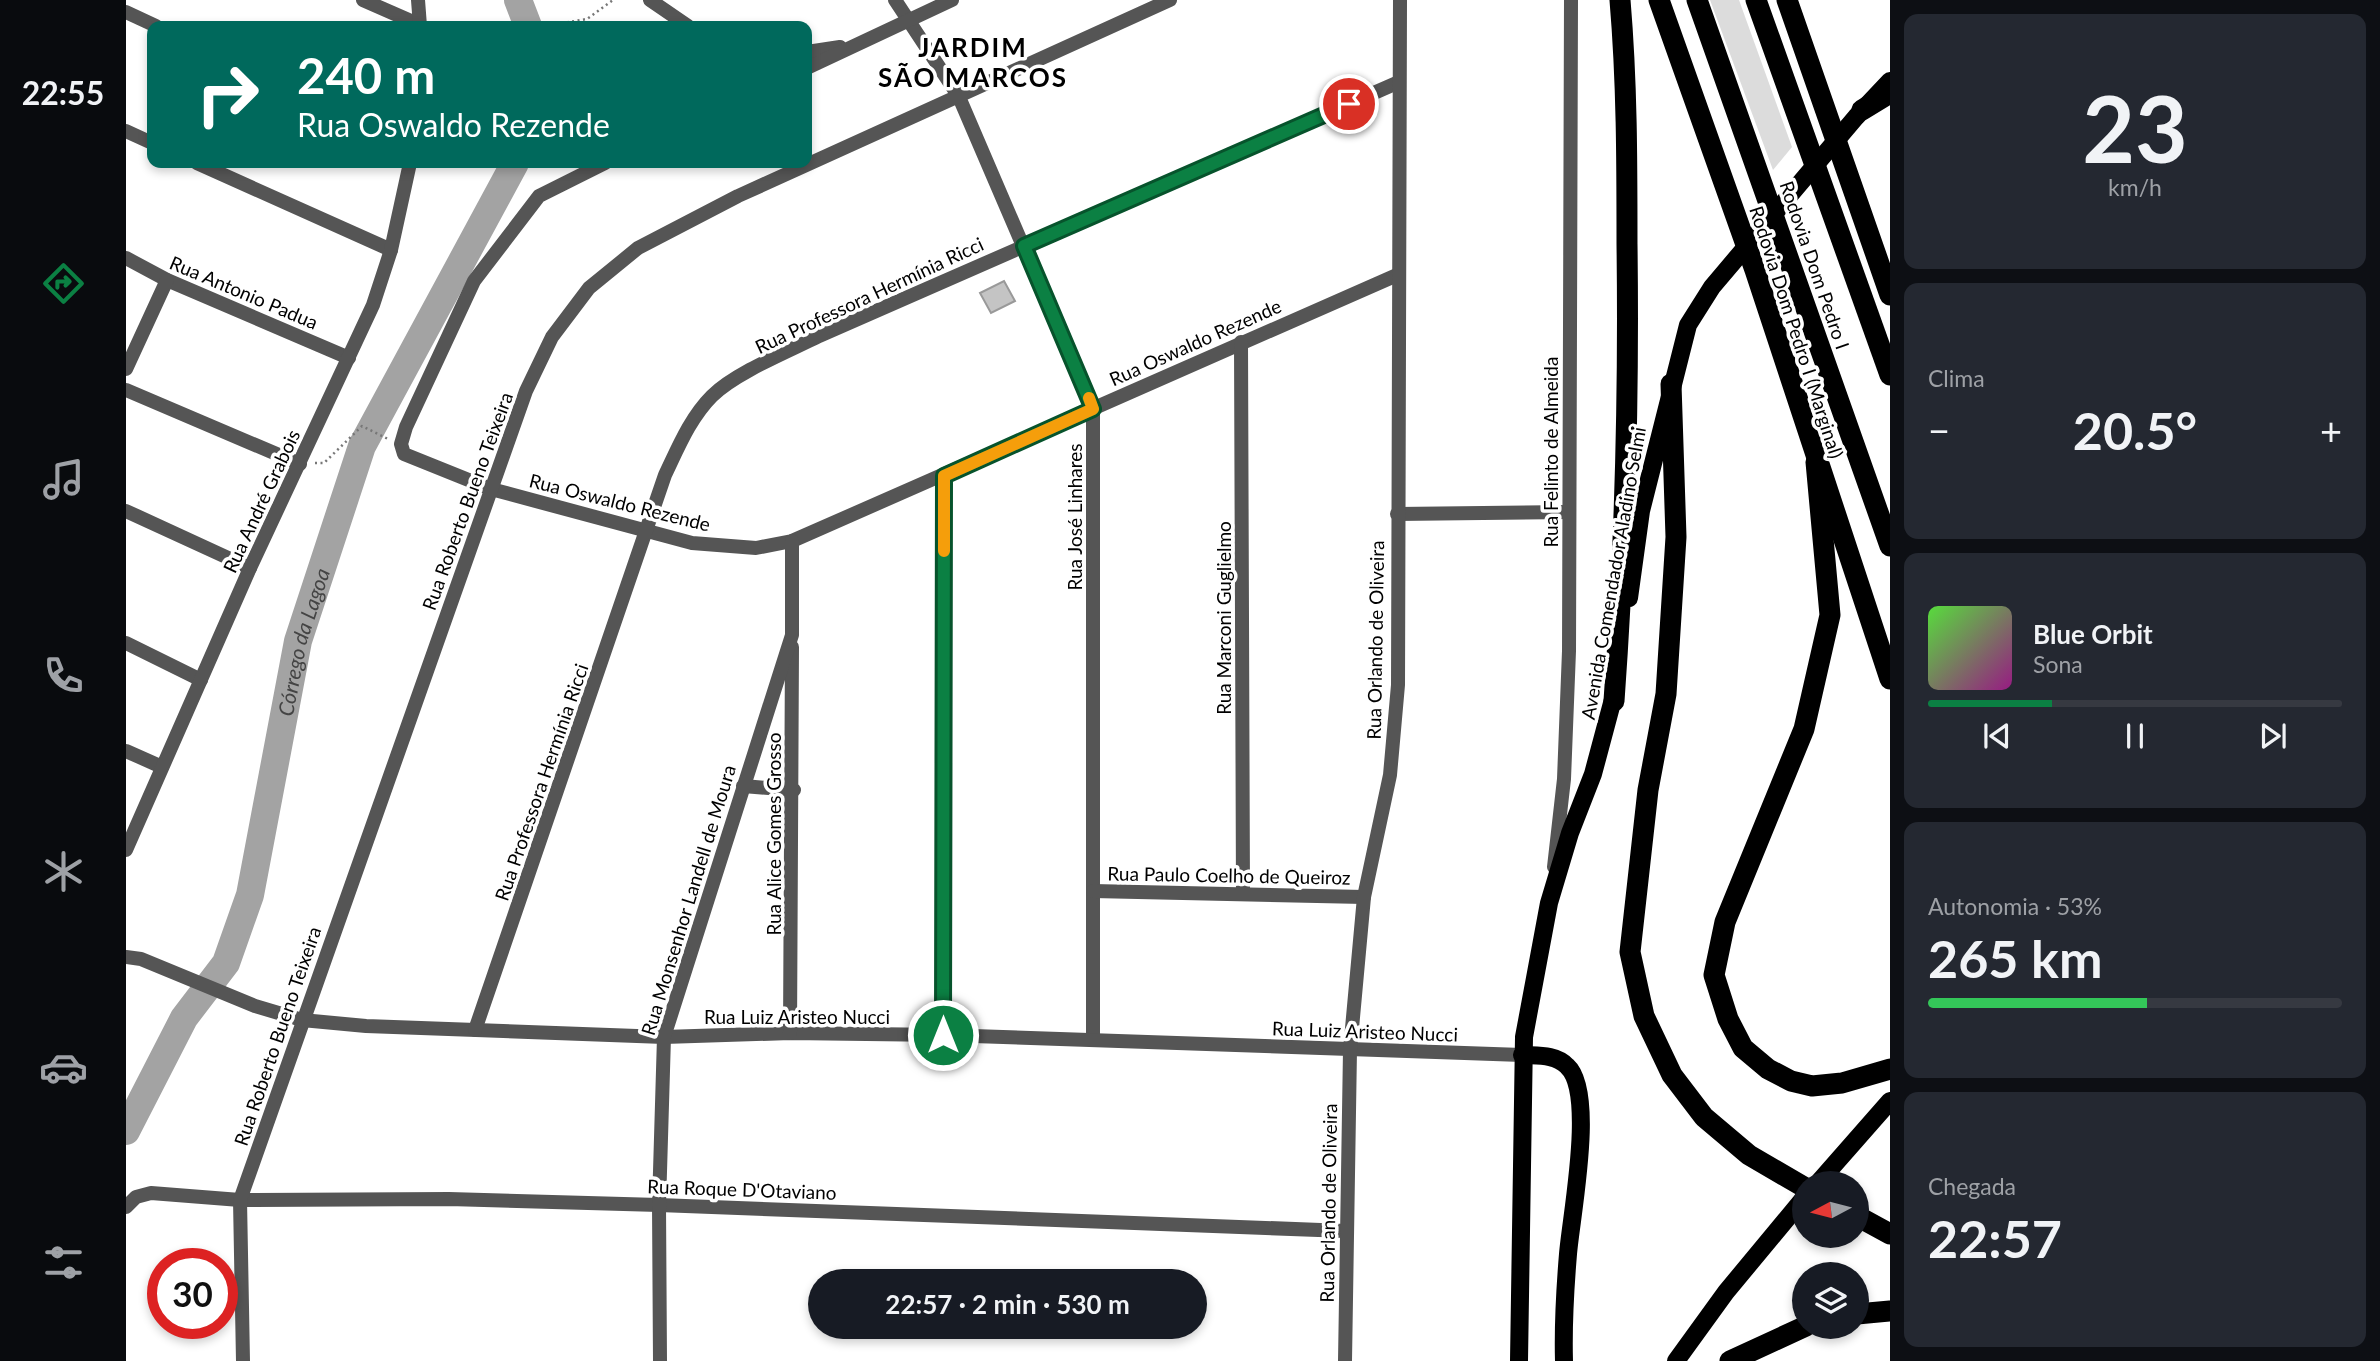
<!DOCTYPE html>
<html lang="pt">
<head>
<meta charset="utf-8">
<style>
	body { margin:0; font-family:Lato,sans-serif; background:#242831; color:#f1f3f6; height:100vh; display:flex; flex-direction:column; font-size:26px; white-space:nowrap }
	* { box-sizing:border-box; margin:0 }
	p { font-size:23px; color:#9ea1a6 }
	.icon { flex:none; width:38px; height:38px; fill:none; stroke:currentColor; stroke-width:2; stroke-linecap:round; stroke-linejoin:round }
	.map { position:relative; flex:1; overflow:hidden }
	.drawer { display:flex; flex-direction:column; gap:14px; padding:14px; background:#0d0f14; width:490px }
	.drawer>* { flex:none }
	.banner { position:absolute; left:21px; top:21px; width:665px; height:147px; border-radius:14px; box-shadow:0 4px 10px #0003; background:#00695c; color:#fff; overflow:hidden }
	.needle { width:46px; rotate:263deg }
	.fabs { position:absolute; left:1666px; top:1171px; display:grid; gap:14px }
	.fabs a { display:grid; place-items:center; width:77px; height:77px; border-radius:50%; background:#171b24; box-shadow:0 4px 10px #0003; font-size:35px }
	.speed { position:absolute; left:21px; top:1248px; display:flex; gap:14px; font-size:35px; font-weight:700; text-align:center }
	.speed>* { display:grid; place-content:center; width:91px; height:91px; border-radius:50%; background:#171b24; box-shadow:0 4px 10px #0003; line-height:1 }
	.speed .limit { border:10px solid #d22; background:#fff; color:#111 }
	.pin { position:absolute; display:grid; place-items:center; width:60px; height:60px; color:#fff; margin:-30px; border:4px solid #fff; border-radius:50%; box-shadow:0 2px 7px #0007 }
	.me { position:absolute; width:77px; margin:-38px; rotate:0deg; stroke-linejoin:round; filter:drop-shadow(0 0 5px #0008) }
	.turn { display:flex; align-items:center; gap:24px; height:147px; padding:0 35px; font-size:32px }
	.turn .icon { width:91px; height:91px; stroke-width:2.5 }
	.turn b { display:block; font-size:49px; line-height:60px }
	.big { font-size:52px; font-weight:700; line-height:1.1 }
	.drawer .card { flex:1; display:flex; flex-direction:column; justify-content:center; gap:10px; min-width:0; padding:0 24px; border-radius:14px; background:#242831 }
	.drawer .dial { align-items:center; gap:0 }
	.dial b { font-size:91px; line-height:1 }
	.song { display:flex; align-items:center; gap:21px }
	.cover { width:84px; height:84px; border-radius:10px; background:linear-gradient(135deg,hsl(110 70% 55%),hsl(310 70% 35%)) }
	.played { height:7px; border-radius:4px; background:linear-gradient(90deg,#0b8043 30%,#363941 30%) }
	.keys { display:flex; justify-content:space-around; direction:ltr }
	.heat { display:flex; justify-content:space-between; align-items:center; font-size:38px; direction:ltr }
	.charge { height:10px; border-radius:5px; background:linear-gradient(90deg,#34c759 53%,#363941 0) }
	.trip { position:absolute; left:682px; top:1269px; width:399px; height:70px; border-radius:35px; background:#171b24; box-shadow:0 4px 10px #0003; font-weight:700; line-height:70px; text-align:center }
	main { display:flex; flex:1; min-height:0 }
	.dock { display:flex; flex-direction:column; width:126px; justify-content:space-around; align-items:center; background:#090b0e; color:#9ea1a6 }
	.dock .icon { width:49px; height:49px }
	.dock .selected { color:#0b8043 }
	.dock b { font-size:32px; color:#f1f3f6 }
	.map>svg:first-child { display:block }
	.green { fill:#dcdcdc }
	.lines { fill:none; stroke-linecap:round; stroke-linejoin:round }
	.river { stroke:#a3a3a3; stroke-width:28 }
	.building { fill:#c4c4c4; stroke:#999; stroke-width:2 }
	.path { stroke:#777; stroke-width:2.5; stroke-dasharray:2 3.5; stroke-linecap:butt }
	.street { stroke:#555; stroke-width:14 }
	.primary { stroke:#000; stroke-width:18 }
	.highway { stroke:#000; stroke-width:21 }
	.route-casing { stroke:#07532c; stroke-width:18 }
	.route { stroke:#0b8043; stroke-width:12 }
	.slow { stroke:#f59e0b; stroke-width:12 }
	.labels { text-anchor:middle; dominant-baseline:central; stroke-width:7; stroke-linejoin:round; paint-order:stroke }
	.street-label { font-size:19px; fill:#000; stroke:#fff }
	.water-label { font-size:21px; font-style:italic; fill:#444; stroke:#fff }
	.district-label { font-size:26px; font-weight:bold; letter-spacing:2px; fill:#000; stroke:#fff }
</style>
</head>
<body>
<main>
<nav class="dock">
<b>22:55</b>
<svg class="icon selected" aria-label="directions" viewBox="0 0 24 24"><path d="M12 3l9 9-9 9-9-9zM9 14v-3h6M13 9l2 2-2 2"/></svg>
<svg class="icon" aria-label="music" viewBox="0 0 24 24"><path d="M9 18V5l10-2v13"/><circle cx="6" cy="18" r="3"/><circle cx="16" cy="16" r="3"/></svg>
<svg class="icon" aria-label="phone" viewBox="0 0 24 24"><path d="M5 4h4l2 5-3 2q2 4 5 5l2-3 5 2v4C11 20 4 13 5 4z"/></svg>
<svg class="icon" aria-label="climate" viewBox="0 0 24 24"><path d="M12 3v18M4 7l16 10M4 17L20 7"/></svg>
<svg class="icon" aria-label="car" viewBox="0 0 24 24"><path d="M5 17H2v-5l4-1 3-4h7l3 4 3 1v5h-3M9 17h6M6 11h13"/><circle cx="7" cy="17" r="2"/><circle cx="17" cy="17" r="2"/></svg>
<svg class="icon" aria-label="filters" viewBox="0 0 24 24"><path d="M4 7h16M4 17h16"/><circle cx="9" cy="7" r="2"/><circle cx="15" cy="17" r="2"/></svg>
</nav>
<div class="map">
<svg width="1764" height="1361" viewBox="0 0 1764 1361">
	<rect width="100%" height="100%" fill="#fff"/>
	<polygon class="green" points="1584,0 1613,0 1666,147 1647,170"/>
	<g class="lines">
		<g class="river">
			<polyline points="392,0 402,26"/>
			<path id="s1" d="M0,1131L58,1018L100,963L124,895L172,641L236,446L389,163"/>
		</g>
	</g>
	<polygon class="building" points="878,281 889,301 865,313 854,293"/>
	<g class="lines">
		<g class="path">
			<polyline points="419,26 461,19 487,0"/>
			<polyline points="189,463 198,463 236,426 262,439"/>
		</g>
		<g class="street">
			<polyline points="237,0 294,25"/>
			<polyline points="292,0 294,26"/>
			<polyline points="524,0 562,26"/>
			<polyline points="769,0 833,97 967,409 967,1040"/>
			<polyline points="0,12 30,26"/>
			<polyline points="681,52 714,47"/>
			<polyline points="681,68 826,0"/>
			<polyline points="0,131 26,143"/>
			<polyline points="71,163 265,250"/>
			<polyline points="479,163 413,196 348,281 280,427 275,444 278,454 365,489 566,543 630,548 666,541 1271,275"/>
			<polyline points="0,258 41,280 223,358"/>
			<polyline points="1115,342 1117,894"/>
			<polyline points="0,369 41,280"/>
			<polyline points="0,390 174,464"/>
			<polyline points="0,511 124,568"/>
			<polyline points="1271,514 1443,512"/>
			<polyline points="0,643 75,680"/>
			<polyline points="0,751 36,767"/>
			<polyline points="617,786 668,790"/>
			<polyline points="0,850 124,568 247,305 265,250 284,163"/>
			<polyline points="1428,867 1438,779 1443,651 1445,0"/>
			<polyline points="967,891 1238,897"/>
			<polyline points="0,957 15,959 129,1006 176,1020 240,1026 538,1037 664,1033 817,1035 1396,1055"/>
			<path d="M349,1030L539,475C552,448 564,418 586,396C609,373 663,351 693,336L1273,82"/>
			<polyline points="664,1033 666,647"/>
			<polyline points="817,1035 818,476"/>
			<polyline points="0,1207 10,1197 25,1193 114,1200 323,1199 533,1205 1220,1231"/>
			<polyline points="117,1361 114,1200 400,391 426,337 463,288 512,248 612,196 1044,0"/>
			<polyline points="534,1361 533,1205 538,1037 666,635 666,541"/>
			<polyline points="1219,1361 1224,1050 1238,897 1264,775 1272,685 1274,0"/>
		</g>
		<g class="primary">
			<polyline points="1503,598 1515,511 1562,325 1586,287 1730,117 1764,81"/>
			<path d="M1396,1055C1412,1056 1429,1054 1441,1066C1470,1092 1445,1216 1442,1254C1439,1290 1437,1325 1438,1361"/>
			<polyline points="1692,1183 1764,1101"/>
			<polyline points="1393,1361 1398,1037 1423,903 1444,833 1467,774 1490,688"/>
			<polyline points="1550,1361 1600,1292 1678,1198"/>
		</g>
		<g class="highway">
			<polyline points="1533,0 1629,270 1764,679"/>
			<polyline points="1571,0 1764,546"/>
			<polyline points="1630,0 1764,375"/>
			<polyline points="1661,0 1764,295"/>
			<polyline points="1736,110 1764,93"/>
			<polyline points="1545,384 1550,537 1540,694 1522,790 1504,952 1518,1016 1546,1075 1578,1117 1623,1155 1678,1187"/>
			<polyline points="1690,462 1704,615 1678,729 1599,922 1588,975 1602,1019 1617,1048 1642,1069 1665,1081 1686,1086 1716,1083 1764,1069"/>
			<path d="M1488,701C1499,548 1503,397 1501,244C1501,162 1501,82 1494,0"/>
			<polyline points="1731,1216 1764,1234"/>
			<polyline points="1731,1314 1764,1311"/>
			<polyline points="1604,1361 1680,1326"/>
		</g>
	</g>
	<g class="lines">
		<g class="route-casing">
			<polyline id="route" points="817,1035 818,476 967,409 898,246 1223,104"/>
		</g>
		<use href="#route" class="route"/>
		<polyline class="slow" points="818,551 818,476 967,409 963,398"/>
	</g>
	<g class="labels">
		<g class="street-label">
			<text transform="translate(1689 265) rotate(71)">Rodovia Dom Pedro I</text>
			<text transform="translate(118 292) rotate(23)">Rua Antonio Padua</text>
			<text transform="translate(743 295) rotate(-25)">Rua Professora Hermínia Ricci</text>
			<text transform="translate(1671 332) rotate(72)">Rodovia Dom Pedro I (Marginal)</text>
			<text transform="translate(1069 342) rotate(-24)">Rua Oswaldo Rezende</text>
			<text transform="translate(1424 452) rotate(-90)">Rua Felinto de Almeida</text>
			<text transform="translate(135 501) rotate(-65)">Rua André Grabois</text>
			<text transform="translate(341 501) rotate(-70)">Rua Roberto Bueno Teixeira</text>
			<text transform="translate(494 502) rotate(14)">Rua Oswaldo Rezende</text>
			<text transform="translate(948 517) rotate(-90)">Rua José Linhares</text>
			<text transform="translate(1487 573) rotate(-80)">Avenida Comendador Aladino Selmi</text>
			<text transform="translate(1097 618) rotate(-90)">Rua Marconi Guglielmo</text>
			<text transform="translate(1249 640) rotate(-89)">Rua Orlando de Oliveira</text>
			<text transform="translate(415 782) rotate(-71)">Rua Professora Hermínia Ricci</text>
			<text transform="translate(647 834) rotate(-90)">Rua Alice Gomes Grosso</text>
			<text transform="translate(1103 875) rotate(1)">Rua Paulo Coelho de Queiroz</text>
			<text transform="translate(562 900) rotate(-73)">Rua Monsenhor Landell de Moura</text>
			<text x="671" y="1016">Rua Luiz Aristeo Nucci</text>
			<text transform="translate(1239 1031) rotate(2)">Rua Luiz Aristeo Nucci</text>
			<text transform="translate(151 1036) rotate(-71)">Rua Roberto Bueno Teixeira</text>
			<text transform="translate(616 1189) rotate(2)">Rua Roque D'Otaviano</text>
			<text transform="translate(1202 1203) rotate(-89)">Rua Orlando de Oliveira</text>
		</g>
		<g class="water-label">
			<text stroke="none"><textPath href="#s1" startOffset="527">Córrego da Lagoa</textPath></text>
		</g>
		<g class="district-label">
			<text x="847" y="47">JARDIM<tspan x="847" dy="30">SÃO MARCOS</tspan></text>
		</g>
	</g>
</svg>
<div class="fabs">
<a><svg class="needle" viewBox="-14 -14 28 28"><path d="M0-13l5 13h-10z" fill="#e53935"/><path d="M0 13l5-13h-10z" fill="#9ea1a6"/></svg></a>
<a><svg class="icon" aria-label="layers" viewBox="0 0 24 24"><path d="M12 4l9 5-9 5-9-5zM3 14l9 5 9-5"/></svg></a>
</div>
<div class="speed"><div class="limit">30</div></div>
<div class="pin" style="left:1223px;top:104px;background:#d93025"><svg class="icon" aria-label="arrive" viewBox="0 0 24 24"><path d="M6 21V4h12l-3 4 3 4H6"/></svg></div>
<svg class="me" style="left:817px;top:1035px" viewBox="-20 -20 40 40"><circle r="17" fill="#0b8043" stroke="#fff" stroke-width="3"/><path d="M0-11L8 9 0 5-8 9z" fill="#fff"/></svg>
<div class="trip">22:57 · 2 min · 530 m</div>
<div class="banner">
<div class="turn"><svg class="icon" aria-label="right" viewBox="0 0 24 24"><path d="M7 20v-9h11M14 6l5 5-5 5"/></svg><div><b>240 m</b>Rua Oswaldo Rezende</div></div>
</div>
</div>
<section class="drawer">
<div class="card dial"><b>23</b><p>km/h</p></div>
<div class="card"><p>Clima</p>
<div class="heat"><a>−</a><b class="big">20.5°</b><a>+</a></div>
</div>
<div class="card">
<div class="song"><i class="cover"></i><div><b>Blue Orbit</b><p>Sona</p></div></div>
<div class="played"></div>
<div class="keys"><svg class="icon" aria-label="previous" viewBox="0 0 24 24"><path d="M18 5L8 12l10 7zM5 5v14"/></svg><svg class="icon" aria-label="pause" viewBox="0 0 24 24"><path d="M8 5v14M16 5v14"/></svg><svg class="icon" aria-label="next" viewBox="0 0 24 24"><path d="M6 5l10 7-10 7zM19 5v14"/></svg></div>
</div>
<div class="card"><p>Autonomia · 53%</p><b class="big">265 km</b><div class="charge"></div></div>
<div class="card"><p>Chegada</p><b class="big">22:57</b></div>
</section>
</main>
</body>
</html>
